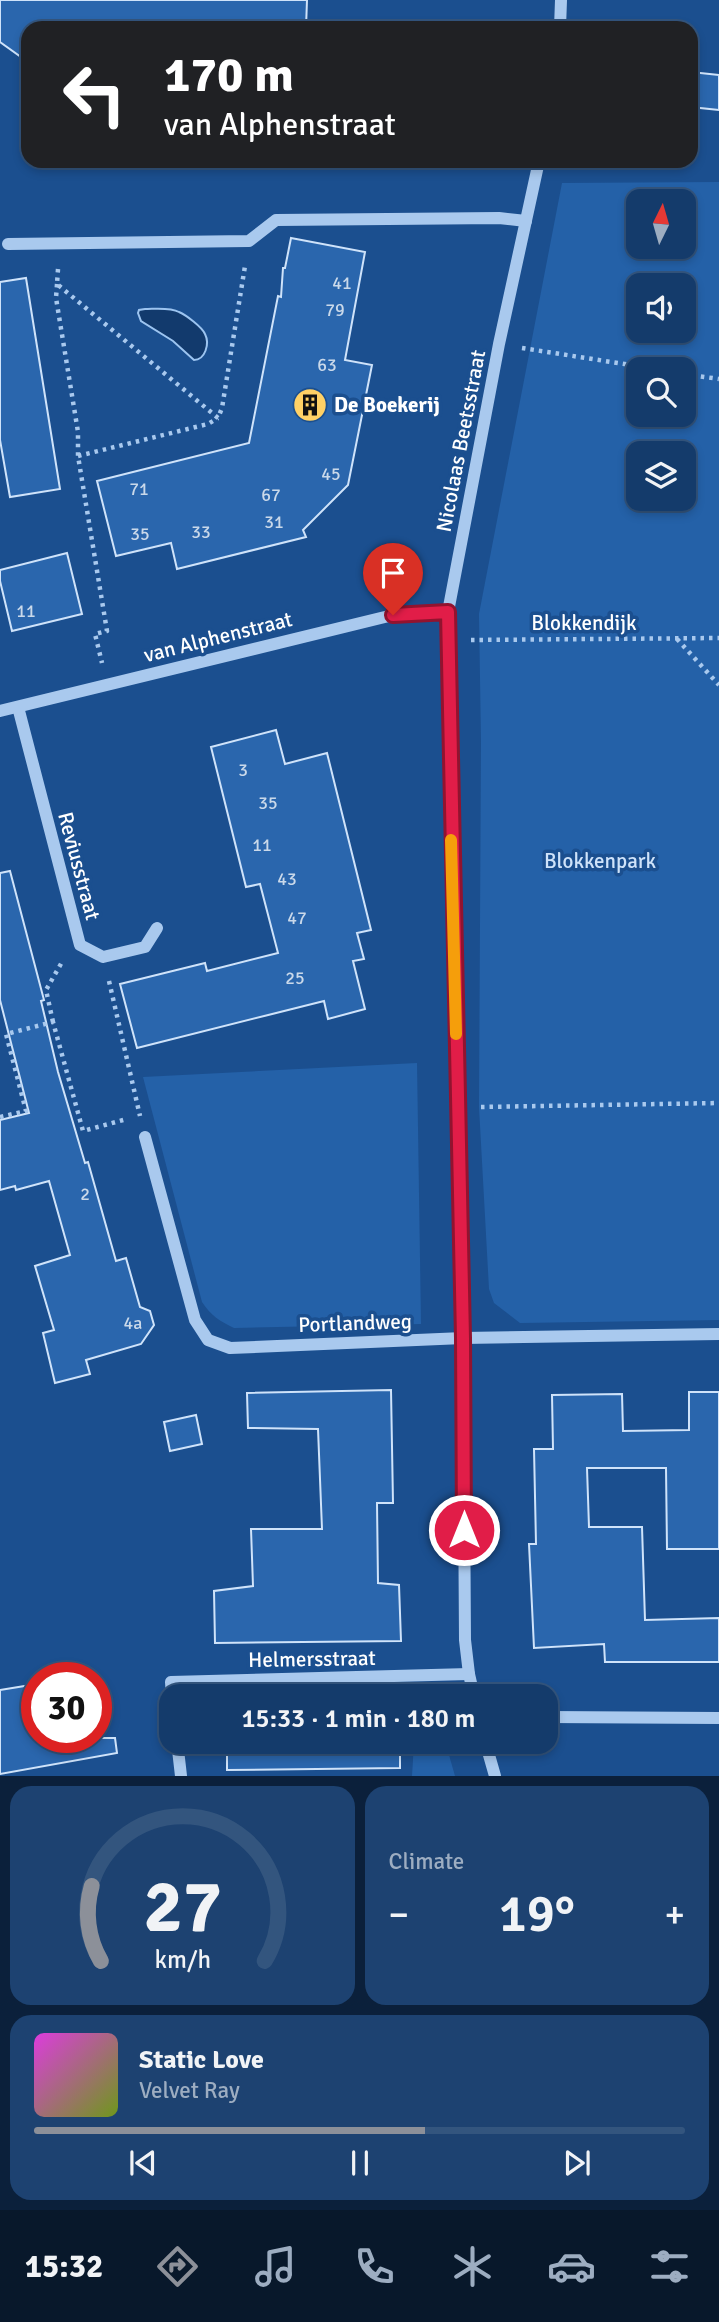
<!DOCTYPE html>
<html lang="en">
<head>
<meta charset="utf-8">
<style>
	body { margin:0; font-family:Signika,sans-serif; background:#1d4271; color:#f1f3f6; height:100vh; display:flex; flex-direction:column; font-size:26px; white-space:nowrap }
	* { box-sizing:border-box; margin:0 }
	p { font-size:23px; color:#9dadc1 }
	.icon { flex:none; width:38px; height:38px; fill:none; stroke:currentColor; stroke-width:2; stroke-linecap:round; stroke-linejoin:round }
	.map { position:relative; height:1776px; overflow:hidden }
	.panel { display:flex; flex-direction:column; gap:10px; padding:10px; background:#0b203b; flex:1 }
	.panel>* { flex:none }
	.guide { position:absolute; left:21px; top:21px; width:677px; height:147px; border-radius:21px; box-shadow:0 4px 10px #0003,0 0 0 2px #33557e; background:#202124; color:#fff; overflow:hidden }
	.needle { width:46px; rotate:5deg }
	.fabs { position:absolute; left:626px; top:189px; display:grid; gap:14px }
	.fabs a { display:grid; place-items:center; width:70px; height:70px; border-radius:14px; background:#143b6b; box-shadow:0 4px 10px #0003,0 0 0 2px #33557e; font-size:35px }
	.speed { position:absolute; left:21px; top:1662px; display:flex; gap:14px; font-size:35px; font-weight:700; text-align:center }
	.speed>* { display:grid; place-content:center; width:91px; height:91px; border-radius:50%; background:#143b6b; box-shadow:0 4px 10px #0003,0 0 0 2px #33557e; line-height:1 }
	.speed .limit { border:10px solid #d22; background:#fff; color:#111 }
	.pin { position:absolute; display:grid; place-items:center; width:60px; height:60px; color:#fff; margin:-72px -30px; border-radius:50% 50% 50% 0; rotate:-45deg; box-shadow:0 0 7px #0007 }
	.pin .icon { rotate:45deg }
	.me { position:absolute; width:77px; margin:-38px; rotate:0deg; stroke-linejoin:round; filter:drop-shadow(0 0 5px #0008) }
	.turn { display:flex; align-items:center; gap:24px; height:147px; padding:0 28px; font-size:32px }
	.turn .icon { width:91px; height:91px; stroke-width:2.5 }
	.turn b { display:block; font-size:49px; line-height:60px }
	.big { font-size:52px; font-weight:600; line-height:1.1 }
	.panel .widget { flex:1; display:flex; flex-direction:column; justify-content:center; gap:10px; min-width:0; padding:0 24px; border-radius:21px; background:#1d4271 }
	.panel .dial { align-items:center; gap:0 }
	.dial svg { height:182px; overflow:visible; fill:none; stroke:#33557e; stroke-width:7; stroke-linecap:round; text-anchor:middle }
	.dial text { fill:#f1f3f6; stroke:none }
	.song { display:flex; align-items:center; gap:21px }
	.cover { width:84px; height:84px; border-radius:10px; background:linear-gradient(135deg,hsl(300 70% 55%),hsl(80 70% 35%)) }
	.played { height:7px; border-radius:4px; background:linear-gradient(90deg,#8c9099 60%,#33557e 60%) }
	.keys { display:flex; justify-content:space-around; direction:ltr }
	.heat { display:flex; justify-content:space-between; align-items:center; font-size:38px; direction:ltr }
	.panel .tiles { flex:1; display:grid; gap:10px; grid-template-columns:1fr 1fr }
	.widget:last-child { grid-column:span 2 }
	.trip { position:absolute; left:159px; top:1684px; width:399px; height:70px; border-radius:21px; background:#143b6b; box-shadow:0 4px 10px #0003,0 0 0 2px #33557e; font-weight:600; line-height:70px; text-align:center }
	.tabs { display:flex; height:112px; justify-content:space-around; align-items:center; background:#08182b; color:#9dadc1 }
	.tabs .icon { width:49px; height:49px }
	.tabs .current { color:#8c9099 }
	.tabs b { font-size:32px; color:#f1f3f6 }
	.map>svg:first-child { display:block }
	.green { fill:#2461a8; fill-rule:evenodd }
	.water { fill:#123a6d; stroke:#9cc4f0; stroke-width:2 }
	.building { fill:#2a66ad; stroke:#cfe3fa; stroke-width:2 }
	.lines { fill:none; stroke-linecap:round; stroke-linejoin:round }
	.path { stroke:#a9c9ee; stroke-width:4.5; stroke-dasharray:3.5 5; stroke-linecap:butt }
	.minor { stroke:#a9c9ee; stroke-width:12 }
	.route-casing { stroke:#92132f; stroke-width:18 }
	.route { stroke:#e11d48; stroke-width:12 }
	.slow { stroke:#f59e0b; stroke-width:12 }
	.labels { text-anchor:middle; dominant-baseline:central; stroke-width:7; stroke-linejoin:round; paint-order:stroke }
	.number-label { font-size:18px; fill:#cad9ea }
	.poi-label { font-size:21px; font-weight:bold; fill:#fff; stroke:#1b4f8f; text-anchor:start }
	.street-label { font-size:21px; fill:#fff; stroke:#1b4f8f }
	.park-label { font-size:21px; fill:#cfe3fa; stroke:#1b4f8f }
</style>
</head>
<body>
<div class="map">
<svg width="719" height="1776" viewBox="0 0 719 1776">
	<rect width="100%" height="100%" fill="#1b4f8f"/>
	<g class="green">
		<path d="M719,182V1320L520,1323L494,1303L489,1289L479,1107L481,742L479,614L562,183ZM639,201H684V247H639ZM684,285V331H639V285ZM684,369V415H639V369ZM684,453V499H639V453Z"/>
		<path d="M417,1063L421,1324L234,1328C220,1321 211,1316 202,1302L143,1077Z"/>
		<polygon points="445,1741 455,1776 412,1776 414,1743"/>
	</g>
	<path class="water" d="M145,309C155,309 170,307 179,312C186,315 202,327 205,334C210,344 205,360 194,360L173,341L141,321L138,313L139,310Z"/>
	<g class="building">
		<polygon points="0,0 307,0 306,28 28,28 28,62 0,42"/>
		<polygon points="691,72 719,75 719,110 691,107"/>
		<polygon points="291,238 365,252 345,360 372,365 348,485 303,530 306,537 177,569 171,543 116,556 97,481 249,443 278,296 281,297 283,268 285,268"/>
		<polygon points="26,278 60,489 10,497 0,440 0,282"/>
		<polygon points="67,553 82,614 12,631 0,581 0,570"/>
		<polygon points="276,730 285,764 327,753 371,930 357,933 364,959 353,961 365,1009 328,1019 324,1001 137,1048 120,984 205,963 207,971 278,953 260,884 246,887 211,747"/>
		<polygon points="10,871 44,1000 41,1001 58,1072 85,1163 88,1162 116,1261 126,1258 140,1307 150,1311 154,1325 141,1344 86,1360 90,1374 55,1383 43,1333 54,1330 35,1266 70,1255 49,1181 16,1190 15,1186 0,1190 0,1120 29,1113 0,1000 0,873"/>
		<polygon points="391,1390 393,1503 377,1503 378,1583 399,1585 401,1641 215,1643 214,1591 253,1586 251,1529 322,1529 318,1429 248,1428 247,1393"/>
		<polygon points="689,1392 719,1392 719,1549 667,1549 666,1468 587,1468 589,1527 642,1527 645,1620 719,1618 719,1662 605,1662 604,1644 534,1648 529,1544 536,1544 534,1449 553,1449 552,1395 622,1394 623,1431 689,1430"/>
		<polygon points="196,1415 202,1444 170,1451 164,1422"/>
		<polygon points="37,1684 37,1738 115,1738 117,1753 0,1774 0,1690"/>
		<polygon points="227,1741 400,1741 400,1768 227,1770"/>
	</g>
	<g class="lines">
		<g class="path">
			<polyline points="58,269 57,284 218,418 222,408 245,266"/>
			<polyline points="57,284 56,298 78,432 78,456 107,631 95,634 102,663"/>
			<polyline points="522,348 656,369"/>
			<polyline points="684,374 719,379"/>
			<polyline points="78,456 208,424 218,418"/>
			<polyline points="677,639 719,685"/>
			<polyline points="471,640 719,638"/>
			<polyline points="109,981 140,1116"/>
			<polyline points="53,1022 46,990 62,962"/>
			<polyline points="481,1107 719,1103"/>
			<polyline points="0,1117 26,1111 6,1034 53,1022 83,1131 127,1119"/>
		</g>
		<g class="minor">
			<polyline points="560,28 561,0"/>
			<polyline points="8,244 249,241 276,220 499,218 526,221"/>
			<polyline points="18,707 80,945 103,957 145,947 157,928"/>
			<polyline points="0,711 393,615 448,612"/>
			<polyline points="145,1137 195,1320 208,1340 230,1348 463,1338 719,1334"/>
			<polyline points="172,1696 171,1682 469,1674"/>
			<polyline points="474,1696 469,1674 465,1640 463,1338 448,612 499,344 539,161"/>
			<polyline points="546,1717 719,1718"/>
			<polyline points="177,1741 181,1776"/>
			<polyline points="485,1741 495,1776"/>
		</g>
	</g>
	<g class="lines">
		<g class="route-casing">
			<polyline id="route" points="393,615 448,612 463,1338 464,1530"/>
		</g>
		<use href="#route" class="route"/>
		<polyline class="slow" points="451,840 456,1034"/>
	</g>
	<defs>
		<g id="building-disc" transform="scale(1.75)"><circle r="9.5" fill="#ffd166" stroke="#1b4f8f"/><path d="M-4-6H4V6H1V3H-1V6H-4ZM-2.5-4.3h1.7v1.8h-1.7ZM.8-4.3h1.7v1.8H.8ZM-2.5-1h1.7V.8h-1.7ZM.8-1h1.7V.8H.8Z" fill="#111"/></g>
	</defs>
	<g fill-rule="evenodd">
		<use href="#building-disc" x="310" y="405"/>
	</g>
	<g class="labels">
		<g class="number-label">
			<text x="342" y="283">41</text>
			<text x="335" y="310">79</text>
			<text x="327" y="365">63</text>
			<text x="331" y="474">45</text>
			<text x="139" y="489">71</text>
			<text x="271" y="495">67</text>
			<text x="274" y="522">31</text>
			<text x="201" y="532">33</text>
			<text x="140" y="534">35</text>
			<text x="26" y="611">11</text>
			<text x="243" y="770">3</text>
			<text x="268" y="803">35</text>
			<text x="262" y="845">11</text>
			<text x="287" y="879">43</text>
			<text x="297" y="918">47</text>
			<text x="295" y="978">25</text>
			<text x="85" y="1194">2</text>
			<text x="133" y="1323">4a</text>
		</g>
		<g class="poi-label">
			<text x="334" y="405">De Boekerij</text>
		</g>
		<g class="street-label">
			<text transform="translate(461 441) rotate(-79)">Nicolaas Beetsstraat</text>
			<text x="584" y="623">Blokkendijk</text>
			<text transform="translate(218 637) rotate(-14)">van Alphenstraat</text>
			<text transform="translate(79 866) rotate(75)">Reviusstraat</text>
			<text transform="translate(355 1323) rotate(-2)">Portlandweg</text>
			<text transform="translate(312 1659) rotate(-1)">Helmersstraat</text>
		</g>
		<g class="park-label">
			<text x="600" y="861">Blokkenpark</text>
		</g>
	</g>
</svg>
<div class="fabs">
<a><svg class="needle" viewBox="-14 -14 28 28"><path d="M0-13l5 13h-10z" fill="#e53935"/><path d="M0 13l5-13h-10z" fill="#9dadc1"/></svg></a>
<a><svg class="icon" aria-label="sound" viewBox="0 0 24 24"><path d="M4 9h4l5-4v14l-5-4H4zM17 9q2 3 0 6"/></svg></a>
<a><svg class="icon" aria-label="search" viewBox="0 0 24 24"><circle cx="10" cy="10" r="6"/><path d="M15 15l6 6"/></svg></a>
<a><svg class="icon" aria-label="layers" viewBox="0 0 24 24"><path d="M12 4l9 5-9 5-9-5zM3 14l9 5 9-5"/></svg></a>
</div>
<div class="speed"><div class="limit">30</div></div>
<div class="pin" style="left:393px;top:615px;background:#d93025"><svg class="icon" aria-label="arrive" viewBox="0 0 24 24"><path d="M6 21V4h12l-3 4 3 4H6"/></svg></div>
<svg class="me" style="left:464px;top:1530px" viewBox="-20 -20 40 40"><circle r="17" fill="#e11d48" stroke="#fff" stroke-width="3"/><path d="M0-11L8 9 0 5-8 9z" fill="#fff"/></svg>
<div class="trip">15:33 · 1 min · 180 m</div>
<div class="guide">
<div class="turn"><svg class="icon" aria-label="left" viewBox="0 0 24 24"><path d="M17 20v-9H6M10 6l-5 5 5 5"/></svg><div><b>170 m</b>van Alphenstraat</div></div>
</div>
</div>
<section class="panel">
<div class="tiles">
<div class="widget dial"><svg viewBox="0 0 100 80">
<path d="M14 69A42 42 0 1 1 86 69"/>
<path d="M14 69A42 42 0 0 1 10 36" stroke="#8c9099"/>
<text x="50" y="56" font-size="32" font-weight="700">27</text>
<text x="50" y="72" font-size="11">km/h</text>
</svg></div>
<div class="widget"><p>Climate</p>
<div class="heat"><a>−</a><b class="big">19°</b><a>+</a></div>
</div>
<div class="widget">
<div class="song"><i class="cover"></i><div><b>Static Love</b><p>Velvet Ray</p></div></div>
<div class="played"></div>
<div class="keys"><svg class="icon" aria-label="previous" viewBox="0 0 24 24"><path d="M18 5L8 12l10 7zM5 5v14"/></svg><svg class="icon" aria-label="pause" viewBox="0 0 24 24"><path d="M8 5v14M16 5v14"/></svg><svg class="icon" aria-label="next" viewBox="0 0 24 24"><path d="M6 5l10 7-10 7zM19 5v14"/></svg></div>
</div>
</div>
</section>
<nav class="tabs">
<b>15:32</b>
<svg class="icon current" aria-label="directions" viewBox="0 0 24 24"><path d="M12 3l9 9-9 9-9-9zM9 14v-3h6M13 9l2 2-2 2"/></svg>
<svg class="icon" aria-label="music" viewBox="0 0 24 24"><path d="M9 18V5l10-2v13"/><circle cx="6" cy="18" r="3"/><circle cx="16" cy="16" r="3"/></svg>
<svg class="icon" aria-label="phone" viewBox="0 0 24 24"><path d="M5 4h4l2 5-3 2q2 4 5 5l2-3 5 2v4C11 20 4 13 5 4z"/></svg>
<svg class="icon" aria-label="climate" viewBox="0 0 24 24"><path d="M12 3v18M4 7l16 10M4 17L20 7"/></svg>
<svg class="icon" aria-label="car" viewBox="0 0 24 24"><path d="M5 17H2v-5l4-1 3-4h7l3 4 3 1v5h-3M9 17h6M6 11h13"/><circle cx="7" cy="17" r="2"/><circle cx="17" cy="17" r="2"/></svg>
<svg class="icon" aria-label="filters" viewBox="0 0 24 24"><path d="M4 7h16M4 17h16"/><circle cx="9" cy="7" r="2"/><circle cx="15" cy="17" r="2"/></svg>
</nav>
</body>
</html>
